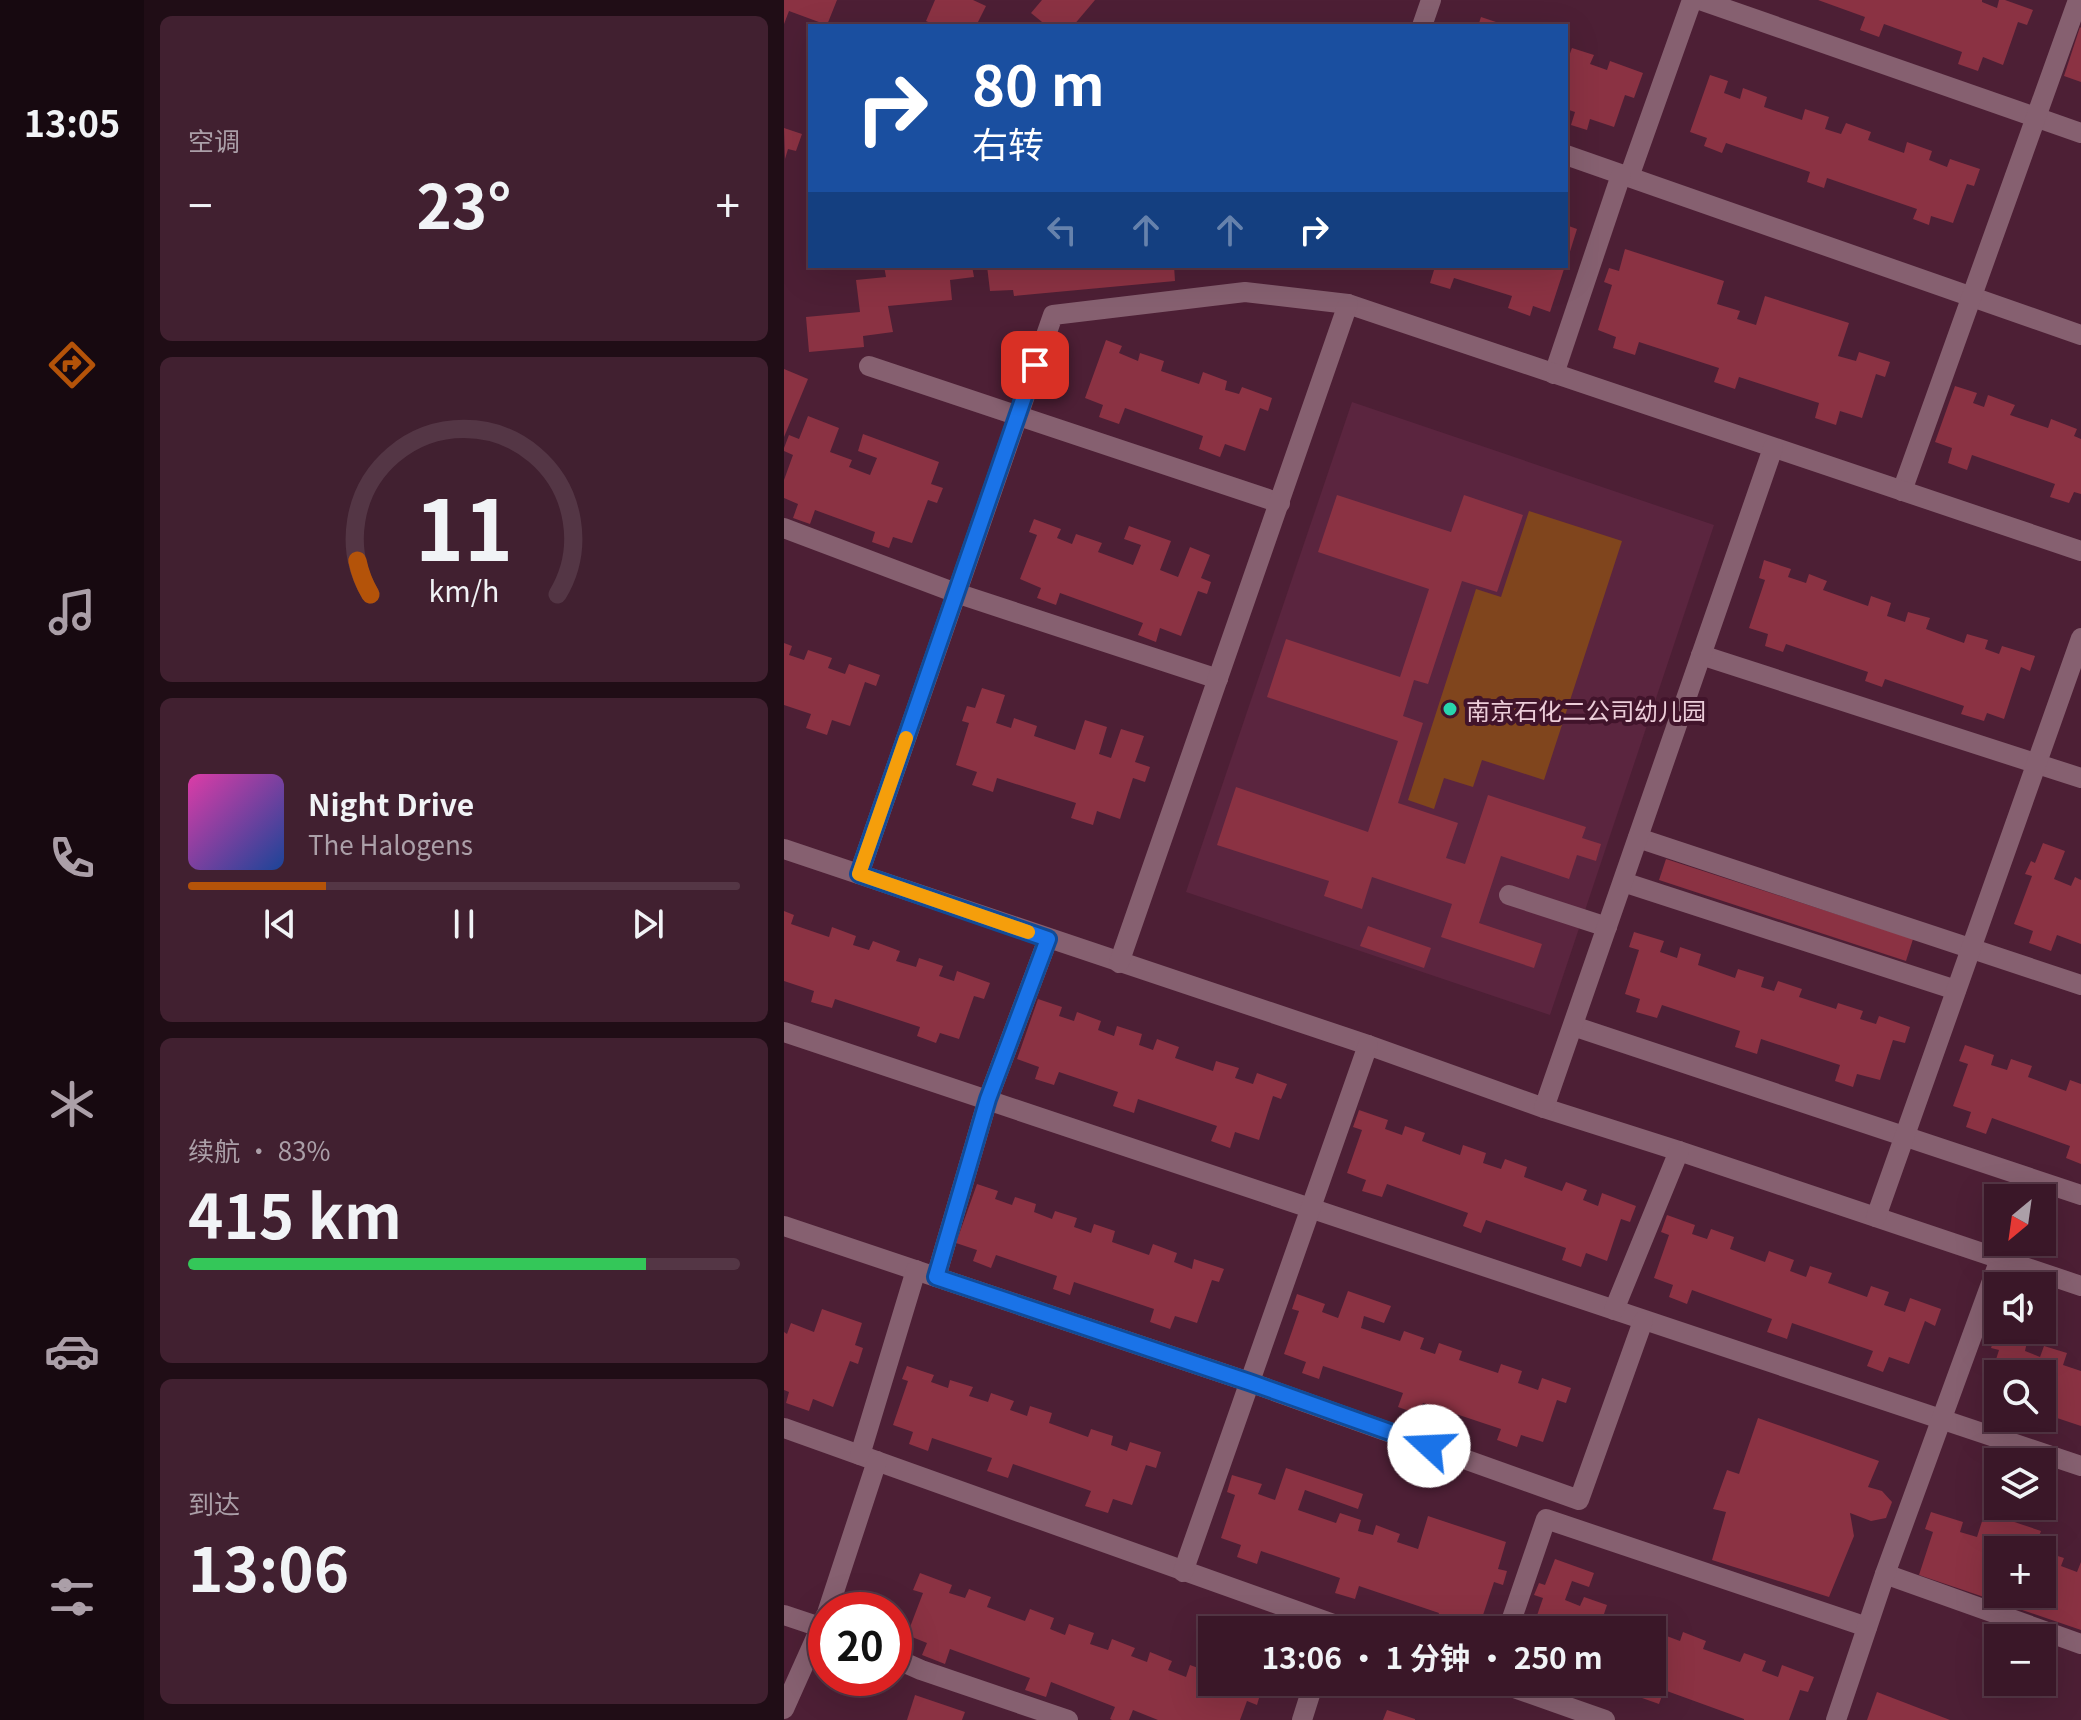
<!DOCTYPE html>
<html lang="zh">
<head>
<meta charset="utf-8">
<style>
	body { margin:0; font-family:Georgia,"Noto Sans SC",serif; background:#412030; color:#f1f3f6; height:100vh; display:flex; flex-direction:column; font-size:30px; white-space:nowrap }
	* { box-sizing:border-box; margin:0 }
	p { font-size:26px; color:#ab9fa8 }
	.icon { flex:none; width:44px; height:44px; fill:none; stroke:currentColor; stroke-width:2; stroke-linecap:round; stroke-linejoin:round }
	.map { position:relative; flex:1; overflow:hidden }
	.drawer { display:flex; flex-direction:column; gap:16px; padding:16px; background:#200d16; width:640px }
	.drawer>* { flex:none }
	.hud { position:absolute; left:24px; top:24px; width:760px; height:244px; border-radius:0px; box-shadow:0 8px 32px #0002,0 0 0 2px #543645; background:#1a4fa0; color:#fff; overflow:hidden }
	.needle { width:52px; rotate:209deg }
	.buttons { position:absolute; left:1200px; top:1184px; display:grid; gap:16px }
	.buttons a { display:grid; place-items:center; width:72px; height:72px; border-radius:0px; background:#3a1728; box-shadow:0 8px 32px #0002,0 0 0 2px #543645; font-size:40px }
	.speed { position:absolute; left:24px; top:1592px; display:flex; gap:16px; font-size:40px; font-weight:700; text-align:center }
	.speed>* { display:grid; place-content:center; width:104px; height:104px; border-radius:50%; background:#3a1728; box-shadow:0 8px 32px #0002,0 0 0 2px #543645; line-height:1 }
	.speed .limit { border:12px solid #d22; background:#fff; color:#111 }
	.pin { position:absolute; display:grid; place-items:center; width:68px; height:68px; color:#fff; margin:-34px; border-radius:16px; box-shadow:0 4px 12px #0006 }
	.me { position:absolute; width:88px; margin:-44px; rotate:290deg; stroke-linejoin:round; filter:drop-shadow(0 0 6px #0008) }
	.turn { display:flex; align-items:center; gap:28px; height:168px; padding:0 32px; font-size:36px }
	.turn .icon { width:104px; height:104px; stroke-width:2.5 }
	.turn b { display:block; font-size:56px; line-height:68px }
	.lanes { display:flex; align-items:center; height:76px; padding:0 32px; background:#0003; justify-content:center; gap:40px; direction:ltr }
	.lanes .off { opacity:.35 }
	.big { font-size:60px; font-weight:700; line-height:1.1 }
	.drawer .tile { flex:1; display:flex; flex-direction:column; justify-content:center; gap:12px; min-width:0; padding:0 28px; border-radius:12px; background:#412030 }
	.drawer .dial { align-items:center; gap:0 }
	.dial svg { height:208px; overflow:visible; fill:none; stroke:#543645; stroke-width:7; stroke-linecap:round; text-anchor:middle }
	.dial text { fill:#f1f3f6; stroke:none }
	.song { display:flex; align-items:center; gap:24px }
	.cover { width:96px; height:96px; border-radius:12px; background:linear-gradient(135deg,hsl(320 70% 55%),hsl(220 70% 35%)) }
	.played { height:8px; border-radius:4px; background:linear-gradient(90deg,#b45309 25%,#543645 25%) }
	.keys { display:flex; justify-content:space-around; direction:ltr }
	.heat { display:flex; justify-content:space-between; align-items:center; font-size:44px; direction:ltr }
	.charge { height:12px; border-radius:6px; background:linear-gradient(90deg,#34c759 83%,#543645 0) }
	.trip { position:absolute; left:414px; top:1616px; width:468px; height:80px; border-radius:0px; background:#3a1728; box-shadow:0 8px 32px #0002,0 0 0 2px #543645; font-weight:700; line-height:80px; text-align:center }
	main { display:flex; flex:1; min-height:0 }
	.menu { display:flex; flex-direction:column; width:144px; justify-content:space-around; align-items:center; background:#170910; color:#ab9fa8 }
	.menu .icon { width:56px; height:56px }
	.menu .active { color:#b45309 }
	.menu b { font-size:36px; color:#f1f3f6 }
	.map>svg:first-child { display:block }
	.built { fill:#5b253f }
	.green { fill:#80451d }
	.building { fill:#8b3243 }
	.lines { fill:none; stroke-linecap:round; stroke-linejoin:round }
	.minor { stroke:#866070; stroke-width:20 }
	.route-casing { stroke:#114b97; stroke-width:20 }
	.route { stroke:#1a73e8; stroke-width:14 }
	.slow { stroke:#f59e0b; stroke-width:14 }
	.poi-dot { fill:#29d5ad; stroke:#41142b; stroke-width:3 }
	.labels { text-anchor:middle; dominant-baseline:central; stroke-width:8; stroke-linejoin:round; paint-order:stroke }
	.poi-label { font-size:24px; fill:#eccdd9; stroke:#41142b; text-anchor:start }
</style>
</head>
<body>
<main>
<nav class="menu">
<b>13:05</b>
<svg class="icon active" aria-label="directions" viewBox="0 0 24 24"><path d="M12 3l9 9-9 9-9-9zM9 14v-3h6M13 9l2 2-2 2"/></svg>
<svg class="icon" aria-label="music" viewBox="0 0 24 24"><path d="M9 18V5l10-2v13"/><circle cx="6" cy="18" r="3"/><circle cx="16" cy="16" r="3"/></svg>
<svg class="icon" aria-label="phone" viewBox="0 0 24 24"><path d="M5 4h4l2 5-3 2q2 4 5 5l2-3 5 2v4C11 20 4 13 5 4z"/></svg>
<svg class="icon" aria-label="climate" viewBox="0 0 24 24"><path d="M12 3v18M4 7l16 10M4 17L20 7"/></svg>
<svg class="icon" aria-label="car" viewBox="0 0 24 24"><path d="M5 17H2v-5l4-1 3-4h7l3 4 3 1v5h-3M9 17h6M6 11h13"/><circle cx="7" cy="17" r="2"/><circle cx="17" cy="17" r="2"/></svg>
<svg class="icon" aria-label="filters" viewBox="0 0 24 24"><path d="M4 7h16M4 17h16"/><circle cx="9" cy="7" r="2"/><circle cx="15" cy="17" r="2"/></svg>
</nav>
<section class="drawer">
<div class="tile"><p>空调</p>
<div class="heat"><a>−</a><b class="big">23°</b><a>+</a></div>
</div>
<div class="tile dial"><svg viewBox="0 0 100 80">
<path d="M14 69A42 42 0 1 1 86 69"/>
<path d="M14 69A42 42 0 0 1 9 56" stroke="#b45309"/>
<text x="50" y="56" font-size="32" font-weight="700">11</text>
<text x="50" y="72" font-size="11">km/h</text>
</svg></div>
<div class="tile">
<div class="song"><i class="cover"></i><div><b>Night Drive</b><p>The Halogens</p></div></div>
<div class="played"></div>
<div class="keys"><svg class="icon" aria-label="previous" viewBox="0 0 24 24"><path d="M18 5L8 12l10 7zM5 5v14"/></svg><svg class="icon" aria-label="pause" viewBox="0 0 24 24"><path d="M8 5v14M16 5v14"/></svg><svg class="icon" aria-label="next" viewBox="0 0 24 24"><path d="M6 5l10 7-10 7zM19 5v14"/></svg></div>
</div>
<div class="tile"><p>续航 · 83%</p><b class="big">415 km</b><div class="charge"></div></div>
<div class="tile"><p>到达</p><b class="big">13:06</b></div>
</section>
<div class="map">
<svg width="1297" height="1720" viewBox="0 0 1297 1720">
	<rect width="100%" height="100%" fill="#4d1f35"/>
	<polygon class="built" points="568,402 930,525 766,1015 402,892"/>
	<polygon class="green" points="745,511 838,541 760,780 698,760 689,787 660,778 650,809 624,800 692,589 717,597"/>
	<g class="building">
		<polygon points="0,0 53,0 43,25 5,11 0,24"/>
		<polygon points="151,0 189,0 202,6 192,26 153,26 142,21"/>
		<polygon points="258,0 311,0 289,26 263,26 247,13"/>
		<polygon points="1034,0 1198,0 1198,2 1213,8 1215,0 1221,0 1249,10 1243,25 1234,22 1219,65 1199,57 1194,71 1174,64 1178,52 1100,24 1095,37 1076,30 1081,17"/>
		<polygon points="697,17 721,25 721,26 694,26"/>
		<polygon points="1296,27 1297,28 1297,82 1280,76"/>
		<polygon points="788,48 810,55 806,64 823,70 826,61 859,73 850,98 841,95 830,127 806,119 803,130 787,125 791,112 782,109 782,58 784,59"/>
		<polygon points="926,75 944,81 940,93 956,99 959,88 983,97 980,107 1018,120 1021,109 1045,117 1041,129 1057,134 1062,123 1087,132 1084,140 1120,153 1123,142 1148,151 1145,160 1163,167 1166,159 1196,169 1190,186 1183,184 1169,223 1147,216 1145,225 1129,219 1133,209 1043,178 1040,188 1023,182 1026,172 942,143 938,153 920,146 923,138 906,132"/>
		<polygon points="0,128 18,134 12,151 4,149 1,159"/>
		<polygon points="782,225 793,229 783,261 782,261"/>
		<polygon points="841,249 940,281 933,304 956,311 953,319 972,325 981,296 1065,323 1054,356 1072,361 1075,352 1106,362 1101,377 1092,374 1078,418 1056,411 1052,425 1031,418 1035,403 955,377 951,389 930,382 935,368 855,342 851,355 829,348 832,337 814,330 828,285 820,282 825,268 835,271"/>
		<polygon points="100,266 188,266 190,277 166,280 168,300 104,306 109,332 79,336 80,347 25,352 22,317 76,312 72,280 102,277"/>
		<polygon points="203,266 390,266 391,281 230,296 229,290 206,291"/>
		<polygon points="640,266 781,266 766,312 749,306 746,316 724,308 728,296 670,278 666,289 646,283 650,270"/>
		<polygon points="322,340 338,346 335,353 354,361 356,353 380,361 377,371 415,384 419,372 443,381 441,390 455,394 458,387 488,398 484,411 476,408 461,451 441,444 436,457 415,449 419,436 341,408 335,424 315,417 319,405 301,398"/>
		<polygon points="0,369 24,379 0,437"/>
		<polygon points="1171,386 1193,393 1189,403 1200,407 1204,395 1231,405 1226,415 1264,428 1267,419 1293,429 1290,436 1297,439 1297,494 1290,492 1285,503 1266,497 1271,484 1188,455 1183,470 1164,463 1168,448 1151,442"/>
		<polygon points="24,416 55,428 46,452 68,460 65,467 86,475 93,458 74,451 79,434 155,462 147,484 159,488 153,503 144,500 128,543 109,537 105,548 88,542 91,532 31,510 26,524 9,518 14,504 0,498 0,480 9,455 0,451 0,448 5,435 15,439"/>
		<polygon points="553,495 667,532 680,495 739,515 713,592 678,581 644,684 630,680 619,716 639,723 614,803 674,823 662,858 681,864 704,795 802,827 798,838 817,844 812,861 793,855 785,879 717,856 695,923 758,944 750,968 657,937 668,904 588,877 578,909 540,896 545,881 433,845 452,787 584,832 614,741 483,697 502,639 616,677 645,589 534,552"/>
		<polygon points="250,519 277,529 273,538 288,544 292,534 318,543 314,552 349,565 357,545 340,539 345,526 387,541 376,570 394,577 406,547 426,555 417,578 427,582 423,594 414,591 397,636 376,628 372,642 354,635 359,623 276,593 272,605 253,598 257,588 236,579 253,535 245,532"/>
		<polygon points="980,560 1007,569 1004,577 1022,583 1025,574 1043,581 1039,590 1084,606 1087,596 1107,603 1103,616 1121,622 1124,612 1146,618 1142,629 1180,643 1183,634 1204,640 1201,649 1215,654 1218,646 1251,656 1246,671 1237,667 1220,719 1203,713 1200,721 1177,714 1180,706 1101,679 1098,687 1081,681 1084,672 1002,644 999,652 981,646 984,634 965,628 981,580 975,578"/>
		<polygon points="0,643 8,646 5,655 20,660 24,650 48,658 44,668 61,674 65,664 96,675 92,686 81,682 66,726 48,720 43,735 22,728 27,714 0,705"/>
		<polygon points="198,688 221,695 212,723 227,728 230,718 253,726 250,736 291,750 301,720 323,727 315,754 327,758 337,729 360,736 351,762 366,767 361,782 349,778 336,819 313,811 309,825 287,818 292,803 213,778 209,792 188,785 193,772 172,765 185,723 178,721 183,706 191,708"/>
		<polygon points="1259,843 1281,851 1270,879 1287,886 1291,877 1297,880 1297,944 1273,935 1267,951 1245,943 1249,931 1230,924 1248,876 1241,874 1247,861 1251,863"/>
		<polygon points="882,859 1129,939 1122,961 875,880"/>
		<polygon points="0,911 10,915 7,924 45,937 48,927 72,936 69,945 85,950 89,941 116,951 112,961 132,967 135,958 159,966 155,976 170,981 173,971 206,983 200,999 190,996 175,1039 156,1033 152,1043 133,1036 136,1027 51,999 48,1008 27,1002 30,991 0,981"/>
		<polygon points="584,926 647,948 640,968 576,946"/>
		<polygon points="850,932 880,941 876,952 893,958 896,947 917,954 914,965 951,978 954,969 980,977 977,987 990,991 994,981 1018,989 1015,997 1052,1009 1054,1003 1079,1011 1076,1019 1092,1024 1095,1016 1126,1027 1121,1043 1109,1040 1096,1080 1073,1074 1069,1087 1051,1081 1056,1065 977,1039 973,1054 951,1047 956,1031 878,1005 873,1018 852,1012 856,999 841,994 855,950 845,947"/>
		<polygon points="254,999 278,1007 275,1016 290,1021 293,1012 317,1021 314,1030 330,1036 333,1026 358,1034 355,1045 369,1050 373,1039 395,1047 391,1058 429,1071 432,1061 455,1068 451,1078 469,1084 473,1073 503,1084 497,1099 489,1096 475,1140 451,1132 446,1148 427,1141 433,1126 354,1099 350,1113 329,1106 334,1092 275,1072 270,1085 251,1079 255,1067 233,1059"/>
		<polygon points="1181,1045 1210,1055 1207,1065 1223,1070 1227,1059 1248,1066 1244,1077 1282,1091 1286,1080 1297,1084 1297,1164 1282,1158 1286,1146 1208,1118 1202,1134 1182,1127 1187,1112 1169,1106 1184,1064 1175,1061"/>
		<polygon points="575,1110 604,1120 601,1129 618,1135 621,1126 641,1133 638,1141 676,1155 679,1145 702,1153 699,1163 717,1169 721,1159 743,1167 740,1177 778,1191 782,1182 803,1190 799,1200 814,1206 818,1193 852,1206 846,1222 837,1219 823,1261 802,1253 797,1267 778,1260 782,1248 702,1220 697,1233 679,1226 684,1213 603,1184 598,1197 578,1191 582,1180 563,1173 578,1130 569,1127"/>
		<polygon points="193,1184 214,1191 211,1199 228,1205 231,1197 252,1204 250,1212 268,1219 271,1211 293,1218 290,1227 307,1233 310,1224 331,1231 328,1242 365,1255 369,1244 393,1253 390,1262 408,1269 410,1259 440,1269 435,1282 428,1280 413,1323 391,1316 386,1329 366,1322 370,1309 290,1282 286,1295 269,1289 273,1276 212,1255 207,1268 189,1261 193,1250 172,1243"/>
		<polygon points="883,1215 911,1225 908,1234 923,1239 927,1229 950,1237 946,1249 981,1262 985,1251 1010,1260 1006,1271 1022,1277 1026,1266 1048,1273 1044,1283 1083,1297 1087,1286 1105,1292 1100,1305 1121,1312 1126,1298 1157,1309 1151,1326 1141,1321 1125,1364 1105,1357 1099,1372 1083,1366 1089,1351 1008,1323 1003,1339 983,1332 988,1319 908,1290 903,1304 885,1297 889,1285 870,1278 885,1235 877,1232"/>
		<polygon points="564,1291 607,1306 600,1323 580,1316 577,1328 616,1341 620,1331 640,1338 636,1349 651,1354 655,1343 678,1351 675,1360 714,1373 717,1364 738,1371 734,1383 754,1390 758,1378 787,1388 782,1403 773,1400 759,1442 737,1435 733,1447 713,1440 717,1429 639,1403 634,1414 614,1407 619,1393 539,1366 535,1379 518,1373 522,1362 500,1354 515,1311 508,1309 513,1294 541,1304 538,1312 554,1318"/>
		<polygon points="38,1309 78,1323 71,1345 79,1348 74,1364 66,1361 49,1407 29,1399 25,1411 2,1403 5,1392 0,1390 0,1332 3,1334 7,1323 30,1332"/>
		<polygon points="1213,1332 1243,1342 1241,1351 1256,1357 1260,1346 1283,1353 1279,1365 1297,1371 1297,1426 1258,1413 1258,1374 1214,1374 1214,1395 1202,1391 1215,1350 1207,1348"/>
		<polygon points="123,1366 150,1375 147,1382 164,1388 166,1380 189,1387 185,1396 204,1402 207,1393 230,1401 226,1410 243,1416 246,1406 268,1413 265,1423 304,1437 307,1429 329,1436 327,1445 343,1451 346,1442 377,1452 372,1468 362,1465 348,1505 329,1499 324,1513 301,1506 307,1491 229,1464 224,1478 203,1471 208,1458 148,1438 144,1451 125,1444 129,1432 109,1425 124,1381 118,1379"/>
		<polygon points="974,1418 1095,1461 1084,1487 1098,1491 1108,1502 1102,1518 1087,1521 1066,1513 1070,1536 1045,1597 928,1560 942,1512 929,1509 943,1470 955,1474"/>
		<polygon points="502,1468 579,1494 574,1509 521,1490 514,1510 552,1523 556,1513 577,1520 574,1531 589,1535 592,1525 616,1534 613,1542 634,1549 644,1516 722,1542 714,1569 723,1571 719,1585 710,1582 695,1627 676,1621 673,1630 657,1630 650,1628 655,1613 575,1586 571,1599 551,1593 556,1578 477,1551 473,1564 453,1557 457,1545 437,1538 451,1495 443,1492 448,1475 478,1484 474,1494 491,1500"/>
		<polygon points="1147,1512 1179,1522 1176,1532 1193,1537 1201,1512 1257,1531 1252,1545 1236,1540 1232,1550 1214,1550 1214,1594 1258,1594 1258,1551 1280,1558 1277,1566 1293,1572 1297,1562 1297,1630 1135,1575 1149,1532 1141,1529"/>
		<polygon points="771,1559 810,1573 805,1587 788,1581 781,1600 796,1606 800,1597 823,1605 820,1614 856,1627 860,1619 883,1627 880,1635 896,1641 899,1632 922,1641 919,1649 956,1662 960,1653 982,1661 978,1671 994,1677 998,1665 1030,1677 1024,1692 1016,1690 1005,1720 960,1720 960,1719 880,1690 875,1704 858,1698 862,1685 854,1682 868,1682 868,1630 748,1630 759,1598 750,1595 755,1583 761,1585"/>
		<polygon points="136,1573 168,1585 165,1593 181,1598 185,1589 207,1597 203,1607 241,1621 246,1609 270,1618 266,1629 281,1635 285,1624 310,1633 306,1644 324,1650 328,1639 351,1648 347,1656 363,1662 366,1652 388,1661 384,1670 402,1677 406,1665 428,1673 425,1682 439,1687 441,1682 467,1682 465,1687 477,1691 473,1705 463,1701 456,1720 374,1720 349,1710 345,1720 328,1720 326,1719 331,1707 267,1682 262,1697 241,1690 246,1678 166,1649 161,1664 138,1655 143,1643 123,1635 139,1593 129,1590"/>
		<polygon points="1093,1692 1166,1720 1083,1720"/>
		<polygon points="131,1695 181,1712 178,1720 123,1720"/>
		<polygon points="603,1710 631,1719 631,1720 599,1720"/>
	</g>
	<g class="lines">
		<g class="minor">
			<polyline points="916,0 1297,133"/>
			<polyline points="638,26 647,0"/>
			<polyline points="782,155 1297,335"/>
			<polyline points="845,177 908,0"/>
			<polyline points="85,366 496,503"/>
			<polyline points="770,374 837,175"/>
			<polyline points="1118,491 1294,0"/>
			<polyline points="0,528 172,593 434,679"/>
			<polyline points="917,655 1297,778"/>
			<polyline points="854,838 1297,985"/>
			<polyline points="0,849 584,1045 760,1108 895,1151 1297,1286"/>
			<polyline points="75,874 269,315 461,292 564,304 1297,551"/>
			<polyline points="839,882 1172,990"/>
			<polyline points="725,895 823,927"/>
			<polyline points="335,963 564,304"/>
			<polyline points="789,1026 1297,1195"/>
			<polyline points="0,1032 1297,1466"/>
			<polyline points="760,1108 989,448"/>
			<polyline points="1092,1217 1297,638"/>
			<polyline points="0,1226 465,1382 795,1500 859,1321"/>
			<polyline points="152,1277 204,1099 264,939"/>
			<polyline points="830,1310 895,1151"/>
			<polyline points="0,1428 566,1630"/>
			<polyline points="76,1455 132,1270"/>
			<polyline points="399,1572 584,1045"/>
			<polyline points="1101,1574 1297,1644"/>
			<polyline points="44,1610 93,1461"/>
			<polyline points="0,1615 42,1629"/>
			<polyline points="724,1630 762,1519 1083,1627"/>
			<polyline points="110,1658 137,1670 284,1720"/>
			<polyline points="713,1682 821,1720"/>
			<polyline points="0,1709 42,1615"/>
			<polyline points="518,1720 530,1682"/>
			<polyline points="1052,1720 1101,1574 1216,1259"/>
		</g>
	</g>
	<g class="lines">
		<g class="route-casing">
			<polyline id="route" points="251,365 75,874 264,939 204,1099 152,1277 465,1382 645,1446"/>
		</g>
		<use href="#route" class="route"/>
		<polyline class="slow" points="122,738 75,874 244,932"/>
	</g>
	<circle class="poi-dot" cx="666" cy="709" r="8"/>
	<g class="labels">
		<g class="poi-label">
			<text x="682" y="709">南京石化二公司幼儿园</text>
		</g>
	</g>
</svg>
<div class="buttons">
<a><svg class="needle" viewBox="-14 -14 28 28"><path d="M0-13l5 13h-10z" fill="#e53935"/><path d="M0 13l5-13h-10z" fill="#ab9fa8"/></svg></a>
<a><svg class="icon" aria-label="sound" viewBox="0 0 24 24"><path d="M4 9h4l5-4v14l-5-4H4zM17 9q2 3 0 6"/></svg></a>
<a><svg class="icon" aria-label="search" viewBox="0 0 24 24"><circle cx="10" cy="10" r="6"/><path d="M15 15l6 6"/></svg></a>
<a><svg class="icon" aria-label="layers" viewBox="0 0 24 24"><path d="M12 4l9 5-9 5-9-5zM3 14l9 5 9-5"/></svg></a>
<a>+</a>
<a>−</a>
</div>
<div class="speed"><div class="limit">20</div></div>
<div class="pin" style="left:251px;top:365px;background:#d93025"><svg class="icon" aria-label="arrive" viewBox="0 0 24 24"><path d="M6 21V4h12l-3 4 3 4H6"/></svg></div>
<svg class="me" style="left:645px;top:1446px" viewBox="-20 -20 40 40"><circle r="19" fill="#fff"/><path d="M0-13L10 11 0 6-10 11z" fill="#1a73e8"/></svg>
<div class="trip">13:06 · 1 分钟 · 250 m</div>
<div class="hud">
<div class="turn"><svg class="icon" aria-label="right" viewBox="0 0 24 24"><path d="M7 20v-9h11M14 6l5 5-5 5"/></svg><div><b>80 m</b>右转</div></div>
<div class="lanes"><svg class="icon off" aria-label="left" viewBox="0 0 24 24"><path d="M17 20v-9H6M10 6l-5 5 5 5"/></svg><svg class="icon off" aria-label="ahead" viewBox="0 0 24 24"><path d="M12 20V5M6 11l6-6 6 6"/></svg><svg class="icon off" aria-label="ahead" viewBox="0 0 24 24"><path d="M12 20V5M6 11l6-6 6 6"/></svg><svg class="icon" aria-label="right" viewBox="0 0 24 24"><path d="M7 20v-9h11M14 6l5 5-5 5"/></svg></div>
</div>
</div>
</main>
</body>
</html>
